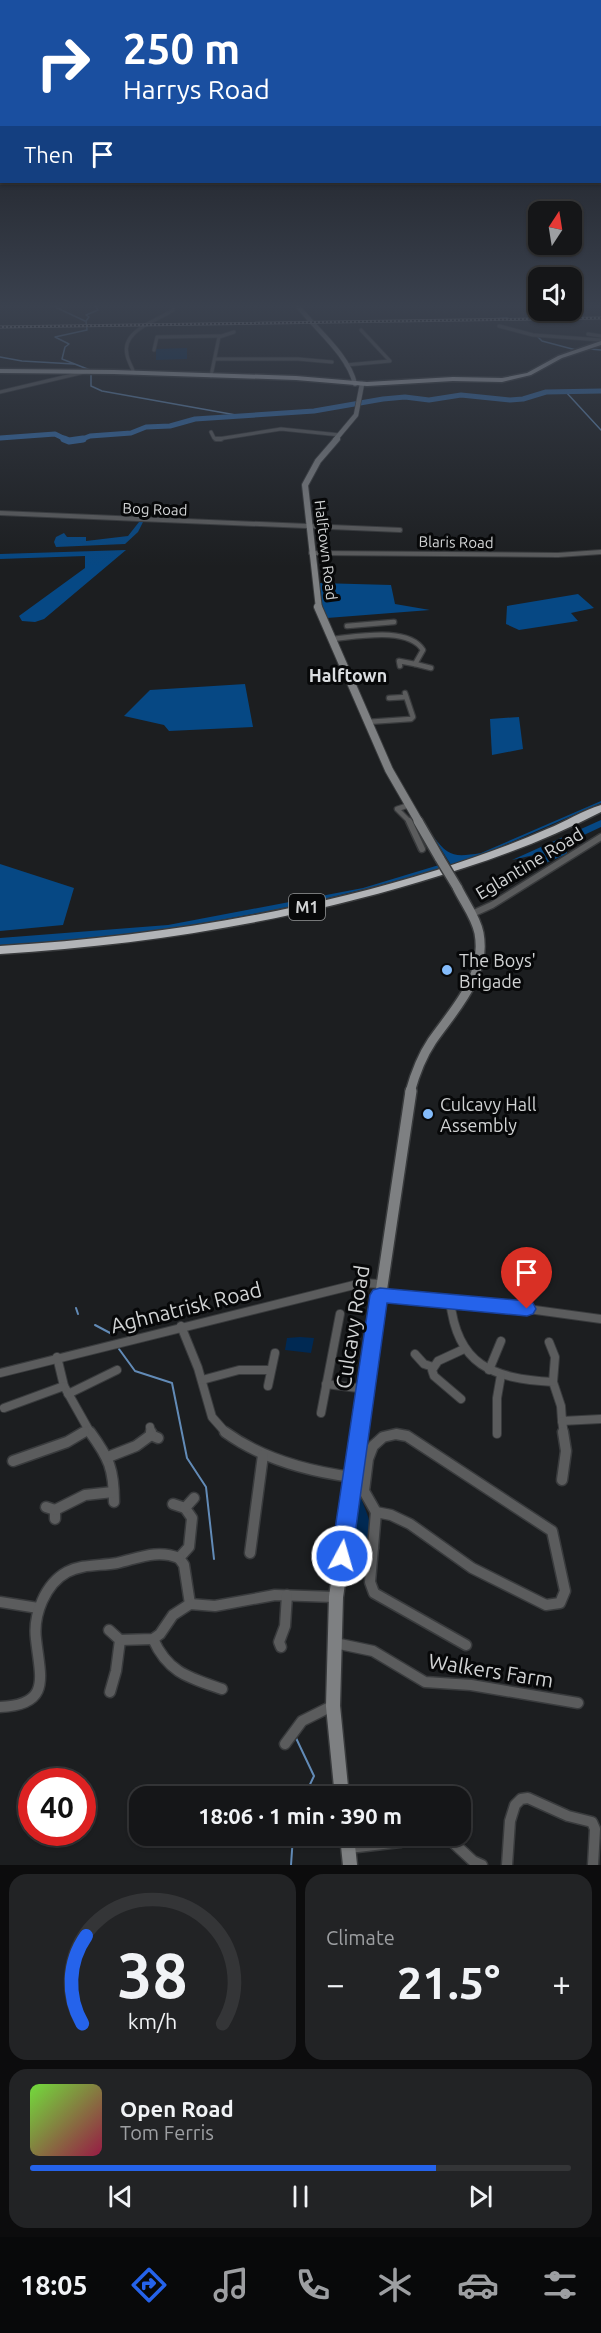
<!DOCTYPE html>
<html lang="en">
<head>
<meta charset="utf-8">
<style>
	body { margin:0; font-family:Ubuntu,sans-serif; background:#222325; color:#f1f3f6; height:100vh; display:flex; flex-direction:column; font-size:22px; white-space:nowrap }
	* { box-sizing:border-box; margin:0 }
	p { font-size:20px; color:#9d9fa2 }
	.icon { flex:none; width:33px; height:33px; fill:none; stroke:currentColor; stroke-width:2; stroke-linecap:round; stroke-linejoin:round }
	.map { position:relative; height:1865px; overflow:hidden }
	.details { display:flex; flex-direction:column; gap:9px; padding:9px; background:#0c0c0d; flex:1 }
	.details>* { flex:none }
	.hud { position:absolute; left:0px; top:0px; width:602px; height:183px; box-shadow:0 2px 4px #0004,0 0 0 2px #343537; background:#1a4fa0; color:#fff; overflow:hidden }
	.needle { width:39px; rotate:12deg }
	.controls { position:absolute; left:528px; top:201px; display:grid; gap:12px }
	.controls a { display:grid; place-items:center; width:54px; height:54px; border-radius:12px; background:#151618; box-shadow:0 2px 4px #0004,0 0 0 2px #343537; font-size:30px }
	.speed { position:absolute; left:18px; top:1768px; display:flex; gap:12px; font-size:30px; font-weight:700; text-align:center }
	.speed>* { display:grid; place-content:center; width:78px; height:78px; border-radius:50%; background:#151618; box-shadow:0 2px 4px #0004,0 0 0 2px #343537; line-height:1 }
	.speed .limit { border:9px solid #d22; background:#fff; color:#111 }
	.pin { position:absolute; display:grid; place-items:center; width:51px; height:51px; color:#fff; margin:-62px -26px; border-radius:50% 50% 50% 0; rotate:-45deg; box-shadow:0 0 6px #0007 }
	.pin .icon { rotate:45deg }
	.me { position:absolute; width:66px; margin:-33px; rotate:6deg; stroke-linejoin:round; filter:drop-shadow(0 0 4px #0008) }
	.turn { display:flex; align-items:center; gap:21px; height:126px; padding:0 24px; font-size:27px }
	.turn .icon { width:78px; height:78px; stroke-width:2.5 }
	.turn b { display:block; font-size:42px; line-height:51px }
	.then { display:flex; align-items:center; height:57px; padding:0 24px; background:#0003; gap:12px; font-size:22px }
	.big { font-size:45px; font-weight:600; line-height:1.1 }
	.details .tile { flex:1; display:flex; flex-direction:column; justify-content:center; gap:9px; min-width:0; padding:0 21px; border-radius:18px; background:#222325 }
	.details .dial { align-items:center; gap:0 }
	.dial svg { height:156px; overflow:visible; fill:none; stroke:#343537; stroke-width:7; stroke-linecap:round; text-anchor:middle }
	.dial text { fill:#f1f3f6; stroke:none }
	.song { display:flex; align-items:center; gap:18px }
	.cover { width:72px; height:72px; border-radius:9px; background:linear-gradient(135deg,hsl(100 70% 55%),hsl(340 70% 35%)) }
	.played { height:6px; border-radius:3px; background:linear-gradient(90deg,#2563eb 75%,#343537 75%) }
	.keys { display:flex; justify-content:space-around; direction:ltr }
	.heat { display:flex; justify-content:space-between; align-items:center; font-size:33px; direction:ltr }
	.details .tiles { flex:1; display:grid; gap:9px; grid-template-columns:1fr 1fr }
	.tile:last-child { grid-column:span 2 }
	.trip { position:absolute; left:129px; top:1786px; width:342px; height:60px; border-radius:18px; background:#151618; box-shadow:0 2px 4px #0004,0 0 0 2px #343537; font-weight:600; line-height:60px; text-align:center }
	.dock { display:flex; height:96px; justify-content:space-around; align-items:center; background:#08090a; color:#9d9fa2 }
	.dock .icon { width:42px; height:42px }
	.dock .active { color:#2563eb }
	.dock b { font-size:27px; color:#f1f3f6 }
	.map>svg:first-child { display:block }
	.green { fill:#002953 }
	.forest { fill:#064884 }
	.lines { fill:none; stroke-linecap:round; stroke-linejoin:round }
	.stream-far1 { stroke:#628bb7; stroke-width:1.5 }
	.stream { stroke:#628bb7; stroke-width:2 }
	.river-far1 { stroke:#326cab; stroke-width:5 }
	.river { stroke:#326cab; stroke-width:7 }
	.street-far5-casing { stroke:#393b3d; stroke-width:4.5 }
	.street-far4-casing { stroke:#393b3d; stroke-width:6 }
	.street-far3-casing { stroke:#393b3d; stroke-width:7 }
	.street-far2-casing { stroke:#393b3d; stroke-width:9 }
	.street-far1-casing { stroke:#393b3d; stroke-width:10 }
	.street-casing { stroke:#393b3d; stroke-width:13 }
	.secondary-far5-casing { stroke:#393b3d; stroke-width:6 }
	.secondary-far4-casing { stroke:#393b3d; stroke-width:8 }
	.secondary-far3-casing { stroke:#393b3d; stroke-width:10 }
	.secondary-far2-casing { stroke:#393b3d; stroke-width:12 }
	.secondary-far1-casing { stroke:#393b3d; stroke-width:14 }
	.secondary-casing { stroke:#393b3d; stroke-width:17 }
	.highway-casing { stroke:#393b3d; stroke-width:3 }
	.street-far5 { stroke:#5b5c5d; stroke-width:3 }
	.street-far4 { stroke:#5b5c5d; stroke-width:4 }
	.street-far3 { stroke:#5b5c5d; stroke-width:4.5 }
	.street-far2 { stroke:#5b5c5d; stroke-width:6 }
	.street-far1 { stroke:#5b5c5d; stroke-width:8 }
	.street { stroke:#5b5c5d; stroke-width:10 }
	.secondary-far5 { stroke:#7e8082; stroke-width:4.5 }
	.secondary-far4 { stroke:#7e8082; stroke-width:6 }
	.secondary-far3 { stroke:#7e8082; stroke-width:8 }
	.secondary-far2 { stroke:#7e8082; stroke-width:9 }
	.secondary-far1 { stroke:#7e8082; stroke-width:11 }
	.secondary { stroke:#7e8082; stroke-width:14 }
	.highway { fill:#b2b4b7; fill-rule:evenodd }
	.rail-casing { stroke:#bdbfc0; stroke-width:3 }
	.rail { stroke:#070809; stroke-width:1.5; stroke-dasharray:2; stroke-linecap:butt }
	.secondary-bridge-casing { stroke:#393b3d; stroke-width:12; stroke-linecap:butt }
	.secondary-bridge { stroke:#7e8082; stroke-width:9 }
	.route { fill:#2563eb; stroke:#184099; stroke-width:1.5 }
	.poi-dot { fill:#84bcfb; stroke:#070809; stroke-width:2 }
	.labels { text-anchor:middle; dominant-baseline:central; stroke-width:6; stroke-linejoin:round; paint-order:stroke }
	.far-street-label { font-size:15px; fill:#d1d3d4; stroke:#070809 }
	.shield { fill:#070809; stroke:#949697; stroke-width:1.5 }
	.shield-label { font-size:16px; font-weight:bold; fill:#d1d3d4 }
	.far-quarter-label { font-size:18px; font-weight:bold; fill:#dadde0; stroke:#070809 }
	.street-label { font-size:18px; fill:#d1d3d4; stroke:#070809 }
	.poi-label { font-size:18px; fill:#d1d3d4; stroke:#070809; text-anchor:start }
	.near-street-label { font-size:21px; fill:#d1d3d4; stroke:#070809 }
</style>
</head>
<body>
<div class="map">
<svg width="601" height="1865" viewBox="0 0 601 1865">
	<rect width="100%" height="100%" fill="#1c1e20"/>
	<g class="green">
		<polygon points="187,348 187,359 156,360 156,349"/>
		<polygon points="300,1337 314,1338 311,1353 285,1350 287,1338"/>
		<path d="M362,1459L364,1460C363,1470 359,1483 360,1493C363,1510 378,1526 365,1543L356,1541L351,1534Z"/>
	</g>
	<g class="forest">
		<polygon points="139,522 143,522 138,532 125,544 56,547 54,542 56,537 64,533 67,537 86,537 86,541 128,536"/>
		<polygon points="126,550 44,619 35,622 22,621 19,616 85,568 85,556 0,559 0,554"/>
		<polygon points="319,583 391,585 395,604 430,610 327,618 322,608"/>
		<polygon points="578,594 594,608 571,613 578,621 519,630 506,624 507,606"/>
		<polygon points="245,684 253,727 169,731 164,725 124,716 150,690"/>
		<polygon points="519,717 523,749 492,755 490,719"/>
		<path d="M601,801V803L479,856L451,865L433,836C449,858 456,857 481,853Z"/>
		<polygon points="601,820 601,827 567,843 567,854 543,864 534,855 512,860"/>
		<polygon points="0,864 74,888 63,925 0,931"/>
		<path d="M439,865L442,868C294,911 154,937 0,945V938L168,925L363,888Z"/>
	</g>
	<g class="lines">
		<g class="stream-far1">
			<polyline points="53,306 85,321"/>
			<polyline points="489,319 507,318"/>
			<polyline points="538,337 542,341 576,350"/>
			<polyline points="590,349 601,350"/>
			<polyline points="0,357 22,361 74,364"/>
			<polyline points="90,370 62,359 65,347 69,344 55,337 87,330 86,321 89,317 86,315 98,310 95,306"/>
			<polyline points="91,374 91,386 102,391 236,415"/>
			<polyline points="565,391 601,430"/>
		</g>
		<g class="stream">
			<polyline points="76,1308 78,1314"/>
			<polyline points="95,1325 112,1334"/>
			<polyline points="119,1349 135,1371 172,1383 187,1458 206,1487 214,1559"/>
			<polyline points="296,1738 314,1776 304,1797"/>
			<polyline points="291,1865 293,1836"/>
		</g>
		<g class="river-far1">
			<polyline points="0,438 55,434 67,440"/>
			<polyline points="80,440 90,436 131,433 146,427 170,426 195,419 314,411 383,399 405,397 429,400 461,395 510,400 523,399 546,392 601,391"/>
		</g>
		<polyline class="river" points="64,439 69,441 83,439"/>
		<g class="street-far5-casing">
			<g id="street-far5">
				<polyline points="499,326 533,335 601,340"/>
				<polyline points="588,334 601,336"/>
				<polyline points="154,350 157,337 220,336"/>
				<polyline points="215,359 298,359 332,362"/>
				<polyline points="346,365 390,361 361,330"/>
				<path d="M134,373C132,367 128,361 127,355C121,330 157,321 173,310V306"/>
				<polyline points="211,376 219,337 234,332"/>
				<polyline points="0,392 85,372"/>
				<polyline points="211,432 214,438 218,439 281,429 340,435"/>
			</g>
		</g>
		<g class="street-far4-casing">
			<g id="street-far4">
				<polyline points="216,439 221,439"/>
				<polyline points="0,513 400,530"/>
				<polyline points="311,553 558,555 601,552"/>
			</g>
		</g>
		<g class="street-far3-casing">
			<g id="street-far3">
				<polyline points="347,626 394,622"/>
				<path d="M332,639C356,637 408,626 423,650L415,664L431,668"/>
				<polyline points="400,666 399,661 415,664"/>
				<polyline points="389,698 406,697"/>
				<polyline points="367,722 411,719 413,717 405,693"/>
				<polyline points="409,805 397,809 410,822"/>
			</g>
		</g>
		<g class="street-far2-casing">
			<g id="street-far2">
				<polyline points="409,821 422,849"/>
				<polyline points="472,914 492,905 601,837"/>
			</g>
		</g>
		<g class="street-far1-casing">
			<g id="street-far1">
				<polyline points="380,1295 506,1306 601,1319"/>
				<path d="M450,1300C457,1366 492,1378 553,1382L561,1406L562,1421L601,1419"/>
				<polyline points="181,1326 198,1368 212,1417 227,1434"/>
				<polyline points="549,1342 555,1357 553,1382"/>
				<polyline points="415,1354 424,1364 433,1367"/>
				<polyline points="57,1357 64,1386 91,1434"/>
				<polyline points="489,1370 501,1341"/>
				<polyline points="0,1373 362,1283 381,1284"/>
				<polyline points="202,1380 239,1370 271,1370"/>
				<polyline points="326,1384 366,1389"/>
				<polyline points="268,1386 275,1353"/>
				<polyline points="68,1394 117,1370"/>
				<polyline points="461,1399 434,1376 432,1370 438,1361 464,1349"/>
				<polyline points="4,1408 64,1386"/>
				<polyline points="321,1413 340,1314"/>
				<polyline points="562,1421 564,1434"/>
				<polyline points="150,1427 151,1434"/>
				<polyline points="81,1434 88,1430"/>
				<polyline points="497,1434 497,1398 501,1375"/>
			</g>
		</g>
		<g class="street-casing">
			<g id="street">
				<path d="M90,1432C109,1458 114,1469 114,1502"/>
				<polyline points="151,1432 151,1435 158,1438"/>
				<path d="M225,1432C262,1459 307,1471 352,1477"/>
				<polygon points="396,1434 407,1436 552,1531 565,1591 560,1603 546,1605 472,1568 410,1524 391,1515 376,1512 364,1491 368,1459 373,1446 383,1437"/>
				<polyline points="108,1457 136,1446 151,1435"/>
				<polyline points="13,1461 67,1442 84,1432"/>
				<polyline points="562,1480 566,1451 563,1432"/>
				<polyline points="173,1504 185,1508 192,1518 189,1547 179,1558 184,1565 190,1604"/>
				<polyline points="46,1507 55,1510 55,1519"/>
				<polyline points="185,1508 194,1498"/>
				<polyline points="55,1510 85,1495 113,1492"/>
				<polyline points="376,1512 370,1582 374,1593 466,1645"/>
				<polyline points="344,1543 373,1548"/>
				<polyline points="250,1553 263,1455"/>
				<polyline points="0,1602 38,1608"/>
				<polyline points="109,1630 120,1640 116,1671 110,1692"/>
				<path d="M153,1639C168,1673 190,1678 222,1689"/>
				<polyline points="120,1640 153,1639 160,1634 173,1615 190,1604 215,1606 275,1595 335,1597"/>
				<polyline points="335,1643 373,1651 425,1682 471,1685 578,1703"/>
				<polyline points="281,1647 279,1642 285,1626 287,1595"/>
				<path d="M0,1707C52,1705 40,1677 36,1639C33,1615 45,1584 67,1572C82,1564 100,1566 117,1563C139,1558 157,1549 179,1558"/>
				<polyline points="285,1744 302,1721 332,1706"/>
				<polyline points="446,1836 473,1861 482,1865"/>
				<polyline points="349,1848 400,1842 417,1836"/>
				<polyline points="507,1865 510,1821 515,1805 521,1799 528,1798 568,1816 592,1822 595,1829 593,1865"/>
			</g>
		</g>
		<g class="secondary-far5-casing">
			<g id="secondary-far5">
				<path d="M298,306C316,330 348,354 355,384"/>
				<polyline points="335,440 356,415 362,384"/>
			</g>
		</g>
		<g class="secondary-far4-casing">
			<polyline id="secondary-far4" points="319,609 305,485 318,461 337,439"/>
		</g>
		<g class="secondary-far3-casing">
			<polyline id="secondary-far3" points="318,607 389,770 419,822"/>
		</g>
		<g class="secondary-far2-casing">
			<g id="secondary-far2">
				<polyline points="418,821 440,859"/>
				<path d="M410,1092C415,1074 422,1056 432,1041C455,1008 487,977 479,933C476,917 464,902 457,887"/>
			</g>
		</g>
		<g class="secondary-far1-casing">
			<polyline id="secondary-far1" points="360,1434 411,1091"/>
		</g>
		<g class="secondary-casing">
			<g id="secondary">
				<polyline points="342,1797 333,1706 336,1597 360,1432"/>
				<polyline points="347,1836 350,1865"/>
			</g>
		</g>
		<g class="highway-casing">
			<g id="highway">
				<polygon points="601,341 601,345 562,358 531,375 502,382 453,381 367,386 296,380 114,374 0,373 0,369 114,370 296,376 367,382 453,377 502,378 527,373 558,356"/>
				<path d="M601,805V812C543,842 481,864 419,882C282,923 142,945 0,954V946C148,937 295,914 437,870C474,858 511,845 547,829C565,822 583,810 601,805Z"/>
			</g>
		</g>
		<use href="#street-far5" class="street-far5"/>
		<use href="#street-far4" class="street-far4"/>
		<use href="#street-far3" class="street-far3"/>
		<use href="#street-far2" class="street-far2"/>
		<use href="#street-far1" class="street-far1"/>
		<use href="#street" class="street"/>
		<use href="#secondary-far5" class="secondary-far5"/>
		<use href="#secondary-far4" class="secondary-far4"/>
		<use href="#secondary-far3" class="secondary-far3"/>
		<use href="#secondary-far2" class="secondary-far2"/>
		<use href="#secondary-far1" class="secondary-far1"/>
		<use href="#secondary" class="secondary"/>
		<use href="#highway" class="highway"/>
		<g class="rail-casing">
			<polyline id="rail" points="0,327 601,318"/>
		</g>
		<use href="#rail" class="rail"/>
		<g class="secondary-bridge-casing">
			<polyline id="secondary-bridge" points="440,859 457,887"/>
		</g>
		<use href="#secondary-bridge" class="secondary-bridge"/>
	</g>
	<linearGradient id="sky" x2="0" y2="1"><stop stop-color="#0f1012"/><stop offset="0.54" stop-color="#3a414e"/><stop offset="1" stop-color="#3a414e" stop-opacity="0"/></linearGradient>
	<rect width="601" height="567" fill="url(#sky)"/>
	<polygon class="route" points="380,1288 527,1301 533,1303 536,1309 533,1314 527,1316 387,1303 352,1556 349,1563 342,1566 334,1563 331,1556 370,1295 373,1290"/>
	<g class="poi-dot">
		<circle cx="447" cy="970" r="6"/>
		<circle cx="428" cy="1114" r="6"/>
	</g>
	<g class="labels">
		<g class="far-street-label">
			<text transform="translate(155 509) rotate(2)">Bog Road</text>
			<text transform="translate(456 542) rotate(1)">Blaris Road</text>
			<text transform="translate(326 550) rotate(83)">Halftown Road</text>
		</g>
		<rect class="shield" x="289" y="894" width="36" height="26" rx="4.5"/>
		<g class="shield-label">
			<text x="307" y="907">M1</text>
		</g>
		<g class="far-quarter-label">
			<text x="348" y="675">Halftown</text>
		</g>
		<g class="street-label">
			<text transform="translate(529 863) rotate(-31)">Eglantine Road</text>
		</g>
		<g class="poi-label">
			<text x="459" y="960">The Boys'<tspan x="459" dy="21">Brigade</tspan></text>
			<text x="440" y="1104">Culcavy Hall<tspan x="440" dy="21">Assembly</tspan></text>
		</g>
		<g class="near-street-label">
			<text transform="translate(186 1307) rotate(-14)">Aghnatrisk Road</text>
			<text transform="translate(352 1327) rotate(-81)">Culcavy Road</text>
			<text transform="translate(491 1670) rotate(9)">Walkers Farm</text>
		</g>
	</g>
</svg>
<div class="controls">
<a><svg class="needle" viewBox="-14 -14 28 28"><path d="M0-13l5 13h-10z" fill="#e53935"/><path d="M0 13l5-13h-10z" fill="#9d9fa2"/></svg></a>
<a><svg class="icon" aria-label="sound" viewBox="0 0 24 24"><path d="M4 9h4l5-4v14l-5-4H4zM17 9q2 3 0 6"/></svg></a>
</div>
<div class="speed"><div class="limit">40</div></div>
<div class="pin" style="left:527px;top:1309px;background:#d93025"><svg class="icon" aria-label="arrive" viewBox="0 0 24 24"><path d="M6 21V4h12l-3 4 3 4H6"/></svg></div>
<svg class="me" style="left:342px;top:1556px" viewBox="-20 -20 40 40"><circle r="17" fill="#2563eb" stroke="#fff" stroke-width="3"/><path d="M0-11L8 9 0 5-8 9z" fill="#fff"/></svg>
<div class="trip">18:06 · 1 min · 390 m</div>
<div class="hud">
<div class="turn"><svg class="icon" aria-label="right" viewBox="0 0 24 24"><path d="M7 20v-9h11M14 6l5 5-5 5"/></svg><div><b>250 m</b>Harrys Road</div></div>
<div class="then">Then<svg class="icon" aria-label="arrive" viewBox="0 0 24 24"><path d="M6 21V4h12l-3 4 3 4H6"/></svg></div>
</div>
</div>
<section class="details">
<div class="tiles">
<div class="tile dial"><svg viewBox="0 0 100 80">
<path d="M14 69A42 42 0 1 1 86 69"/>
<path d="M14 69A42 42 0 0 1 16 24" stroke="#2563eb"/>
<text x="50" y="56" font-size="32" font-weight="700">38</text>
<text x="50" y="72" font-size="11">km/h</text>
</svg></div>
<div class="tile"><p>Climate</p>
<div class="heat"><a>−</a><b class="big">21.5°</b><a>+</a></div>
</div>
<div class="tile">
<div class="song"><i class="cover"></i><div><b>Open Road</b><p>Tom Ferris</p></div></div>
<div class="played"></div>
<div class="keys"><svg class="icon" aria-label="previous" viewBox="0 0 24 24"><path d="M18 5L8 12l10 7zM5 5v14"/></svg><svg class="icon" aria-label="pause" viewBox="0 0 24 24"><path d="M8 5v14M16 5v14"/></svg><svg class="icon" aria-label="next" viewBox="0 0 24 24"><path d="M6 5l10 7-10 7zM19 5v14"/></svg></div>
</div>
</div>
</section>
<nav class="dock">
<b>18:05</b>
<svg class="icon active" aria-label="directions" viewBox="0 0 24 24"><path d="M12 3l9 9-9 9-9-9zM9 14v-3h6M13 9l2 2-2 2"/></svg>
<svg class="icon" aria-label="music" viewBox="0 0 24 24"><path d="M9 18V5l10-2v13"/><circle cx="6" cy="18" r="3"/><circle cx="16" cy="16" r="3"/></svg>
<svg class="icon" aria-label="phone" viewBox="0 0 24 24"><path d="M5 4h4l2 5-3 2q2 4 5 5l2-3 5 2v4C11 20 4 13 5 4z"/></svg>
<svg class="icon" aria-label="climate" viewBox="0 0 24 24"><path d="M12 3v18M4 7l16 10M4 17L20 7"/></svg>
<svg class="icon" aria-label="car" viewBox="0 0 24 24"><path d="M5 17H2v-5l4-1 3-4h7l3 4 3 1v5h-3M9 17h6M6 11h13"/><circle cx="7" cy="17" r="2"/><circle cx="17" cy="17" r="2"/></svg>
<svg class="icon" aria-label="filters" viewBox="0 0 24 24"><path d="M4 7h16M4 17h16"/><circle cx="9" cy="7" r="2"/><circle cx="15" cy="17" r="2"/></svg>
</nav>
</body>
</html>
